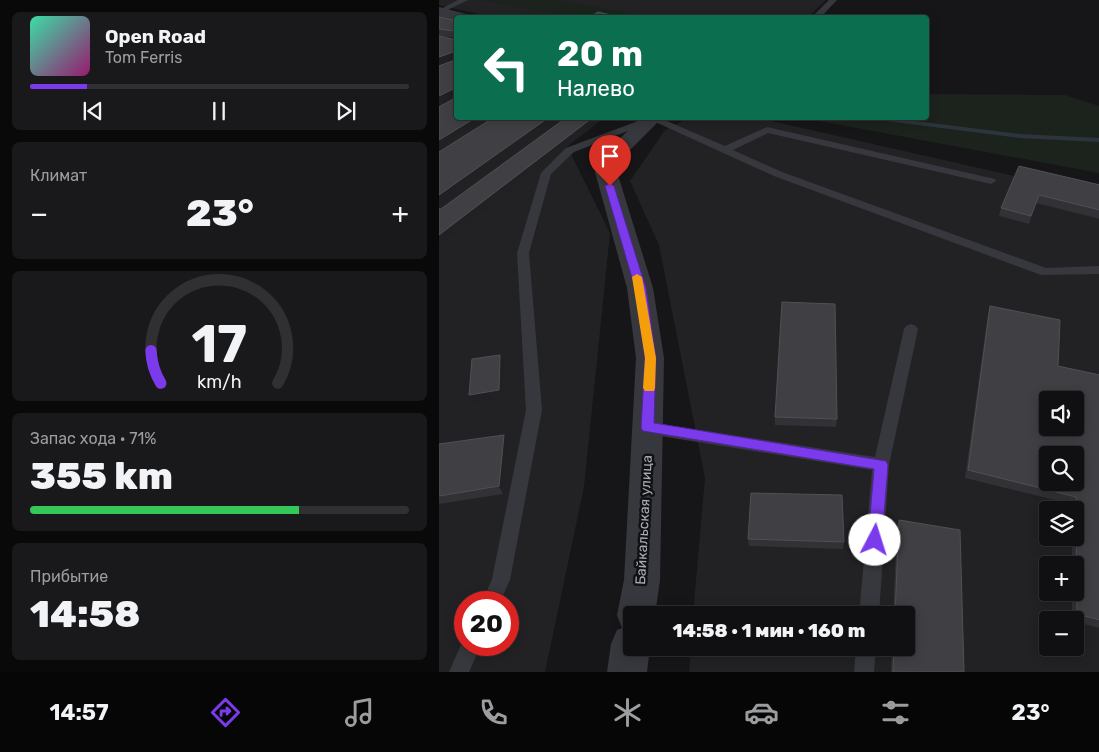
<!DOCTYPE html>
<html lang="ru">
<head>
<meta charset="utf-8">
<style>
	body { margin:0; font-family:Rubik,sans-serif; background:#19191b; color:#f1f3f6; height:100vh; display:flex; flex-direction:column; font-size:19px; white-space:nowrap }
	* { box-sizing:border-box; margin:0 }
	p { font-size:16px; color:#9c9d9f }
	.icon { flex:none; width:28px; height:28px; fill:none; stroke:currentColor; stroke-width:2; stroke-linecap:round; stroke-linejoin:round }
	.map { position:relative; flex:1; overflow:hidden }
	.side { display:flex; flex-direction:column; gap:12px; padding:12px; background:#09090a; width:439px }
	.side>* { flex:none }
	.banner { position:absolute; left:15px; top:15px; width:475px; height:105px; border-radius:5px; box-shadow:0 2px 12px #0003,0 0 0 1px #303032; background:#0b6e4f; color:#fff; overflow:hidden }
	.fabs { position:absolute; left:600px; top:391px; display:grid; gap:10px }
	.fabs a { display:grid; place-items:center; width:45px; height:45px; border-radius:5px; background:#101012; box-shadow:0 2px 12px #0003,0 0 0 1px #303032; font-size:25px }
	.speed { position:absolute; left:15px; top:591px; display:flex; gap:10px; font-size:25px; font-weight:700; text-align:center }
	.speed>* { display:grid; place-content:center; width:65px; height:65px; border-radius:50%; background:#101012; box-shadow:0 2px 12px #0003,0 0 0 1px #303032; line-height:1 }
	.speed .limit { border:8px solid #d22; background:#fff; color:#111 }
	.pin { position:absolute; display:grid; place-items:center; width:42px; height:42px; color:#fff; margin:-51px -21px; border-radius:50% 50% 50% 0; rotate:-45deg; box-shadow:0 0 5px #0007 }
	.pin .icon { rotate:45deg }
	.me { position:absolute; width:55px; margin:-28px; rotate:5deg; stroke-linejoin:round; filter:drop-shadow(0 0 4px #0008) }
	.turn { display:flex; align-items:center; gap:18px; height:105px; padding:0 20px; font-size:22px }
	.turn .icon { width:65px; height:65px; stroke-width:2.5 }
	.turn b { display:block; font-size:35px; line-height:42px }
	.big { font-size:38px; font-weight:800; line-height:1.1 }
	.side .widget { flex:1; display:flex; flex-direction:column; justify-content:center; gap:8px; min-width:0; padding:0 18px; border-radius:8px; background:#19191b }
	.side .dial { align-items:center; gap:0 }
	.dial svg { height:130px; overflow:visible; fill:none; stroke:#303032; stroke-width:7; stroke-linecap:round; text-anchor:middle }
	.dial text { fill:#f1f3f6; stroke:none }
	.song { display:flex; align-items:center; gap:15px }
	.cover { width:60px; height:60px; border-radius:8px; background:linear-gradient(135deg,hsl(160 70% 55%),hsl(320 70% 35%)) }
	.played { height:5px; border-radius:2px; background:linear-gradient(90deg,#7c3aed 15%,#303032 15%) }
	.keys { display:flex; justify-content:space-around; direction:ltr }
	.heat { display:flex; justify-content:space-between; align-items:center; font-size:28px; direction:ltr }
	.charge { height:8px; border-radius:4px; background:linear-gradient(90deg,#34c759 71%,#303032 0) }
	.trip { position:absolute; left:184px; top:606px; width:292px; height:50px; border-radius:5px; background:#101012; box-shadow:0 2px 12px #0003,0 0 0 1px #303032; font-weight:800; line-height:50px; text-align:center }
	.menu { display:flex; height:80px; justify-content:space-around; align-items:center; background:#060607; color:#9c9d9f }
	.menu .icon { width:35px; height:35px }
	.menu .current { color:#7c3aed }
	.menu b { font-size:22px; color:#f1f3f6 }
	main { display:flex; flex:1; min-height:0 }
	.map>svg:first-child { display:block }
	.built { fill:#222225; fill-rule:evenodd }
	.green { fill:#1c231d }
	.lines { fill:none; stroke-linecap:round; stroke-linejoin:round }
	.stream { fill:#2c353c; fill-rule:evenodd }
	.service { fill:#37383d; fill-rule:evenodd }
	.tertiary { fill:#37383d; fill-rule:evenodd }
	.wall { fill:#323236 }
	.shaded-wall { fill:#212124 }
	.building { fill:#3f3f44; stroke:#4f5156; fill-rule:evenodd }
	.route { fill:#7c3aed; stroke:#51269a }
	.slow { fill:#f59e0b }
	.labels { text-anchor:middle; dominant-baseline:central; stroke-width:5; stroke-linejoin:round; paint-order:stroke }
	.street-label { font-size:14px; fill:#a8adb8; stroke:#111113 }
</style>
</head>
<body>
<main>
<section class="side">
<div class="widget">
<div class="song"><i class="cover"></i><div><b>Open Road</b><p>Tom Ferris</p></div></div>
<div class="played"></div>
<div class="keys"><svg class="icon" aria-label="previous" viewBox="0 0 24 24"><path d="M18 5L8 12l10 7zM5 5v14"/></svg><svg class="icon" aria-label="pause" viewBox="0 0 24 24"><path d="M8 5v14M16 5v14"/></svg><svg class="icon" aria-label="next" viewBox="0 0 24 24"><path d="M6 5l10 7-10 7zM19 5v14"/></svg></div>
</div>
<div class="widget"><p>Климат</p>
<div class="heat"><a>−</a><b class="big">23°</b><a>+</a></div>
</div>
<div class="widget dial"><svg viewBox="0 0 100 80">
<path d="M14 69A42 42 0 1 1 86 69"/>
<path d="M14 69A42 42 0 0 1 8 49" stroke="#7c3aed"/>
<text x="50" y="56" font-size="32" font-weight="700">17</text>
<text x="50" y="72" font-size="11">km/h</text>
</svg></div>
<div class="widget"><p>Запас хода · 71%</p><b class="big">355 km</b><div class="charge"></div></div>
<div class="widget"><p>Прибытие</p><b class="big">14:58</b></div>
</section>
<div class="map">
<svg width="661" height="672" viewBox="0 0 661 672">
	<rect width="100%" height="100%" fill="#161618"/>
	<g class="built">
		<polygon points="0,0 387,0 368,18 57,18 0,5"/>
		<path d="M0,24L17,28L18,118H165L128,146L171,233L145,487L106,672H0ZM26,602H69V645H26Z"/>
		<path d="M250,118H319L660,195V672H250L252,648H468V615H254L266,478L220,245L191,181L226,130ZM609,400H636V428H609ZM609,455H636V482H609ZM609,510H636V538H609ZM609,565H636V592H609ZM609,620H636V648H609Z"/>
	</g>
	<g class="green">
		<polygon points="40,0 118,0 210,17 134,17"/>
		<polygon points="488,94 626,95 660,106 660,173 364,118 488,118"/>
	</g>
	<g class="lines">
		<polygon class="stream" points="437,118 451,118 581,134 661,138 661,142 581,138 440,120"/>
		<g class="service">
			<polygon points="19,0 29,0 0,14 0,10"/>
			<polygon points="390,0 398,0 381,18 372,18"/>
			<polygon points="207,118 221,118 286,146 328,127 556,179 557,181 552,184 329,133 294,150 343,172 607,268 661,266 661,274 602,275 335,176 214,121 135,152 112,174 90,253 103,410 71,580 61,602 43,602 53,579 87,410 78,253 102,173 127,148"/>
			<polygon points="472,324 477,326 479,329 450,465 440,615 420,615 433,470 209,434 204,432 201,428 204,424 209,422 436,457 465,329 467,326"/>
			<polygon points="25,638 26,645 42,645 30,672 10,672"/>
			<polygon points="417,648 437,648 435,672 415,672"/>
		</g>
		<g class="tertiary">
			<polygon points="0,7 31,15 33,18 18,18 18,21 0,17"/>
			<polygon points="202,118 223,118 184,157 178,172 214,288 225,358 221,580 216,615 192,615 192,648 211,648 208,672 168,672 172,644 178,630 183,628 178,615 185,580 197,358 188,288 156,172 168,151"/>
		</g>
	</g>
	<g class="wall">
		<polygon points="0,17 18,21 18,118 50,118 0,150 16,98 16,96 0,105 16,59 0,65 0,36 17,40 17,38 0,36"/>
		<polygon points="580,166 661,185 661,219 597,203 590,224 560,216 562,208"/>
		<polygon points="551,306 619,366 661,375 661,628 636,622 636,620 633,620 633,592 636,592 636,565 633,565 633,538 636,538 636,510 633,510 633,504 526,478 549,314"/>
		<polygon points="336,417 398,419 397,427 336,425"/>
		<polygon points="69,443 64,494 0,504 0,444"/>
		<polygon points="460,520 525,672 452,672 453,648 468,648 468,615 454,615 458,528"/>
		<polygon points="309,539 405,542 404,549 310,546"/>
	</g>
	<g class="shaded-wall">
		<polygon points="17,51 18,59 0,65 0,57"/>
		<polygon points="16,88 18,96 0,105 0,96"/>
		<polygon points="36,118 50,118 0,150 0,140"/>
		<polygon points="109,118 122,118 0,206 0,195"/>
		<polygon points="153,118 165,118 0,246 0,235"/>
		<polygon points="61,355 65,363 63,398 34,403 30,395"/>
		<polygon points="65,435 69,443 64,494 60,486"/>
	</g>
	<g class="building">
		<polygon points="159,12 185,18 149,18"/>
		<polygon points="0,17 18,21 18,118 36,118 0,140 0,107 16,98 16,88 0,96 0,66 16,60 17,51 0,57 0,36 17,40 16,31 0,29"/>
		<polygon points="54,118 109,118 0,195 0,152"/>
		<polygon points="127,118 153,118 0,235 0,209 2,209"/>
		<polygon points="580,166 661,185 661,210 600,195 592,216 562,208"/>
		<polygon points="343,302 396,304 398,419 336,417"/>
		<path d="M551,306L621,320L619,366L661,375V620L638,614L637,497L529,470ZM609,400H636V428H609ZM609,455H636V482H609Z"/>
		<polygon points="61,355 60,390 30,395 33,359"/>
		<polygon points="65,435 60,486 0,496 0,444"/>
		<polygon points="312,493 403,495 405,542 309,539"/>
		<polygon points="460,520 521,530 525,672 454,672 455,648 468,648 468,615 456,615"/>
	</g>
	<polygon class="route" points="171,183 175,186 207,288 217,358 215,423 447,461 449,465 443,540 441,545 436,547 431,545 429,540 435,469 204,431 202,428 206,358 196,288 166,186"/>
	<polygon class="slow" points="198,274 203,277 217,358 216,388 215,391 206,391 204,388 206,358 193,277"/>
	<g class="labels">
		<g class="street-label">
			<text transform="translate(205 520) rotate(-87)">Байкальская улица</text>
		</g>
	</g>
</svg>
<div class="fabs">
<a><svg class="icon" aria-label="sound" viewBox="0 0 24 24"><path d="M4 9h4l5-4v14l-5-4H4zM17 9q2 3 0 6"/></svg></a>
<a><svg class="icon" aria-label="search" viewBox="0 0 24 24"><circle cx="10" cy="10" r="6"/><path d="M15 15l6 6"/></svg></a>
<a><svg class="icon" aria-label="layers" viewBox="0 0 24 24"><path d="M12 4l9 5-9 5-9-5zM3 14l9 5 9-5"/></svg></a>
<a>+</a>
<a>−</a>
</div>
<div class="speed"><div class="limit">20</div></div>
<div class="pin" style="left:171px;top:186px;background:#d93025"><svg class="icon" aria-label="arrive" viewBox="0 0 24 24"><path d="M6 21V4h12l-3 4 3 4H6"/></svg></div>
<svg class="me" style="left:436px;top:540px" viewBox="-20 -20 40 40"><circle r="19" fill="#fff"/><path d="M0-13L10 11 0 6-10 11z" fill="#7c3aed"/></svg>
<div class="trip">14:58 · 1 мин · 160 m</div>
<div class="banner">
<div class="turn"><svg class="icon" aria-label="left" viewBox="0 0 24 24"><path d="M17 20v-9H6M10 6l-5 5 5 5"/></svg><div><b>20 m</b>Налево</div></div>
</div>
</div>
</main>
<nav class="menu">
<b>14:57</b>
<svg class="icon current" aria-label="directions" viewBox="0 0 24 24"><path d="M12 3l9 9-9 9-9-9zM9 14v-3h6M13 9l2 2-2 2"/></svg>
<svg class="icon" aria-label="music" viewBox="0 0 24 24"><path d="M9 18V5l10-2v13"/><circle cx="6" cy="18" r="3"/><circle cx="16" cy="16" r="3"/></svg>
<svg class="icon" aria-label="phone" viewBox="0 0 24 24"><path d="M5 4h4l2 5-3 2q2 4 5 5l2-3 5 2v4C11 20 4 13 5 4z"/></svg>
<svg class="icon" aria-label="climate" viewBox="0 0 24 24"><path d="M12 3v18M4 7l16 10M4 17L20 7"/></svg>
<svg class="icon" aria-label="car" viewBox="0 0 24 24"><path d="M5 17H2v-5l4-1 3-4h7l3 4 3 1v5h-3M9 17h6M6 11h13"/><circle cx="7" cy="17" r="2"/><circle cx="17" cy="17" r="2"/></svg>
<svg class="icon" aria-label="filters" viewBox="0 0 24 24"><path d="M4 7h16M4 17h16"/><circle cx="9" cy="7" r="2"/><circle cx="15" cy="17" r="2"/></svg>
<b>23°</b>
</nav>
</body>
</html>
